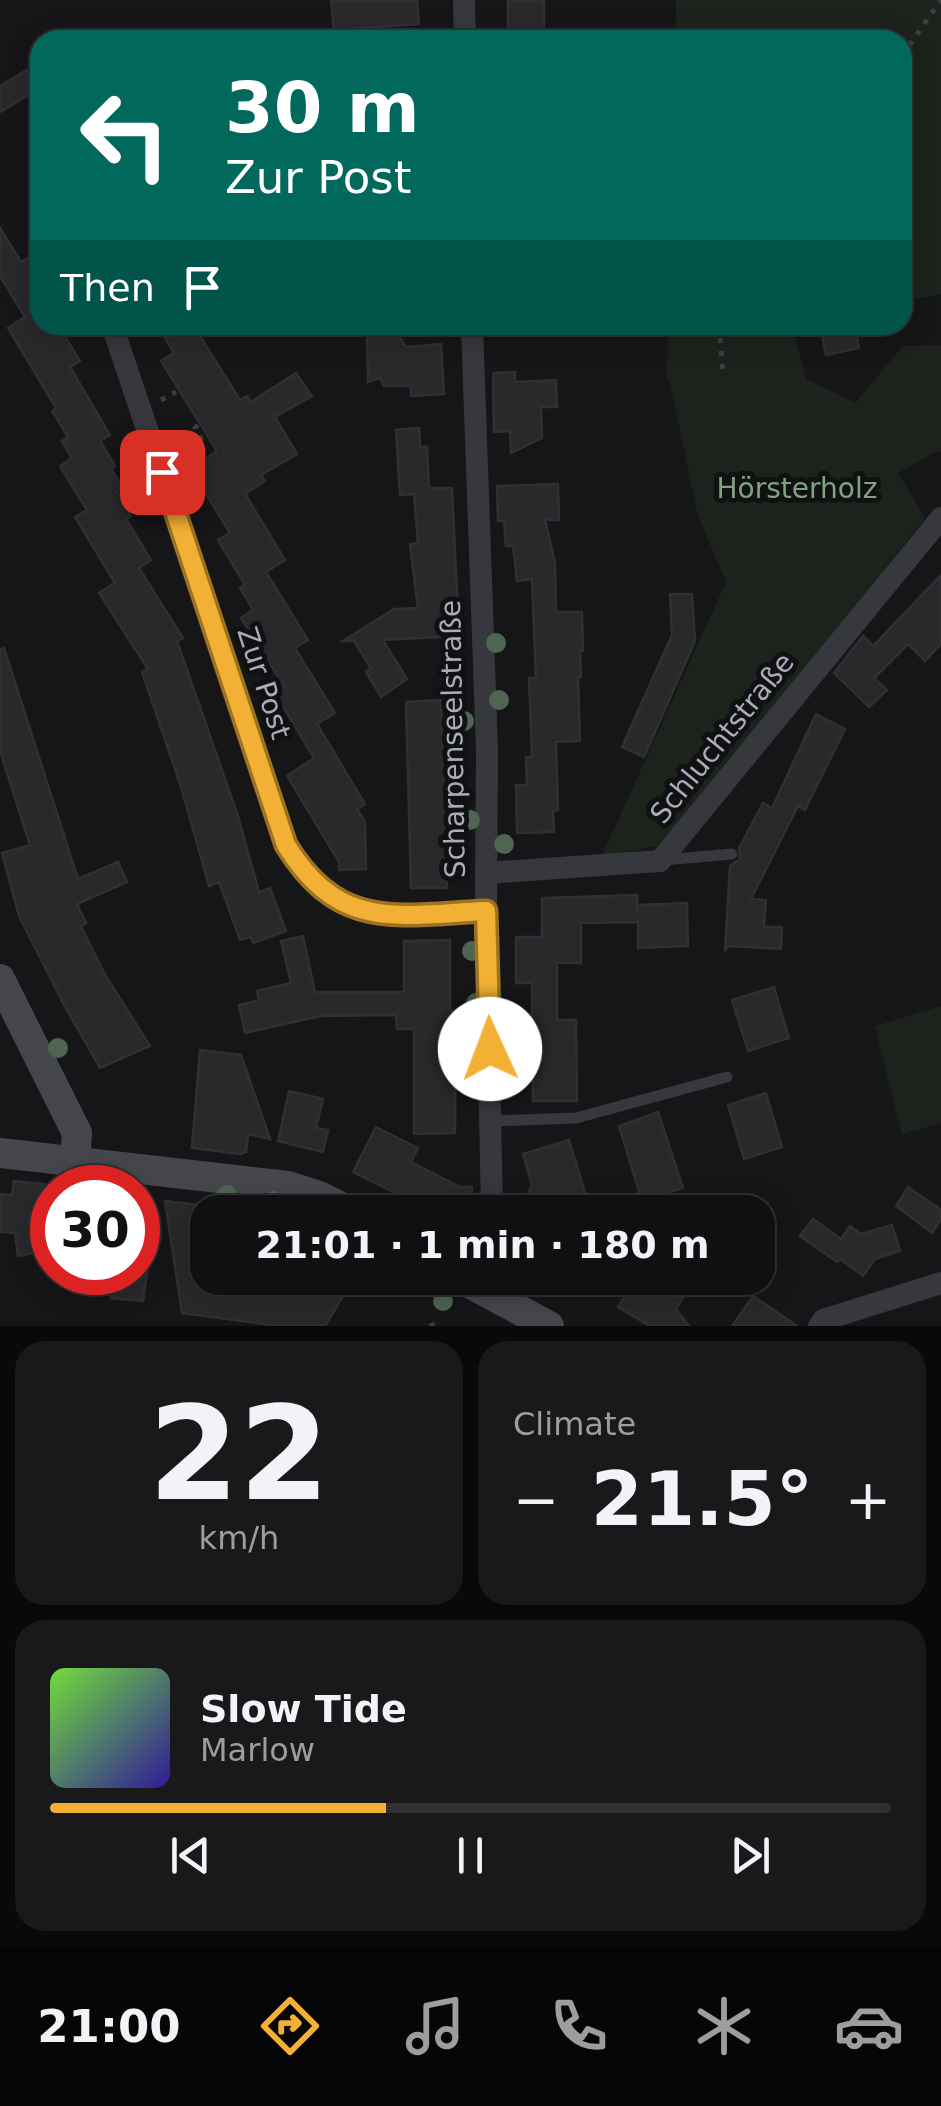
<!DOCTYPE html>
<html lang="en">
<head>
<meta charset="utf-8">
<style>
	body { margin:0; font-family:"DejaVu Sans",sans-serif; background:#19191b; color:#f1f3f6; height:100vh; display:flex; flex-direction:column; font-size:38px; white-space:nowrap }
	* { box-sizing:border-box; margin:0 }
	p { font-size:32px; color:#9c9d9f }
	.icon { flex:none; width:55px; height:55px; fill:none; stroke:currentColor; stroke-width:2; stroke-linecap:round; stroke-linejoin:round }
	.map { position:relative; height:1326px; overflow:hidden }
	.sheet { display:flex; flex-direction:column; gap:15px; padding:15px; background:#09090a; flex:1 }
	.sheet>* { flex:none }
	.hud { position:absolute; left:30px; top:30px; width:882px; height:305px; border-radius:30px; box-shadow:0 5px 25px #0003,0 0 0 2px #303032; background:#00695c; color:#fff; overflow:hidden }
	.speed { position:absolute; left:30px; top:1165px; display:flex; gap:20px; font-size:50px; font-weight:700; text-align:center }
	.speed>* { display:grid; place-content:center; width:130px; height:130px; border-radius:50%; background:#101012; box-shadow:0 5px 25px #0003,0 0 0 2px #303032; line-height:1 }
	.speed .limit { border:15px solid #d22; background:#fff; color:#111 }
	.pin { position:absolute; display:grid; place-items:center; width:85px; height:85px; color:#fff; margin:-42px; border-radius:20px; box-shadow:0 5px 15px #0006 }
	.me { position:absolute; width:110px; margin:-55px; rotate:358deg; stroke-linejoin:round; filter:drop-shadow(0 0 8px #0008) }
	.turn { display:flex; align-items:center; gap:35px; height:210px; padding:0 30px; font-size:45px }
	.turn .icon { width:130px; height:130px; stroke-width:2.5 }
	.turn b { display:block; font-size:70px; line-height:85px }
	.then { display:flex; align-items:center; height:95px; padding:0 30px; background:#0003; gap:20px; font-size:38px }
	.big { font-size:75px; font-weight:700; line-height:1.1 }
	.sheet .tile { flex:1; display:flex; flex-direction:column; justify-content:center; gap:15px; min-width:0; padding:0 35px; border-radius:30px; background:#19191b }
	.sheet .dial { align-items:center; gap:0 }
	.dial b { font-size:130px; line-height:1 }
	.song { display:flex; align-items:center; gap:30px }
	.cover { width:120px; height:120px; border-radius:15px; background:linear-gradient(135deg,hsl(100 70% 55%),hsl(250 70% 35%)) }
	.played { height:10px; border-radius:5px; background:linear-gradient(90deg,#f2b134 40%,#303032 40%) }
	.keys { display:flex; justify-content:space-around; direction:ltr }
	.heat { display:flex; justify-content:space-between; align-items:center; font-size:55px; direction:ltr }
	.sheet .tiles { flex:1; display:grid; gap:15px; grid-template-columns:1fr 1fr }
	.tile:last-child { grid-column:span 2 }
	.trip { position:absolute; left:190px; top:1195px; width:585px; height:100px; border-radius:30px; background:#101012; box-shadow:0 5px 25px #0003,0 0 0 2px #303032; font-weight:700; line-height:100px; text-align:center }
	.dock { display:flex; height:160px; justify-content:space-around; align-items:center; background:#060607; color:#9c9d9f }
	.dock .icon { width:70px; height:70px }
	.dock .current { color:#f2b134 }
	.dock b { font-size:45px; color:#f1f3f6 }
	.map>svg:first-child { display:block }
	.green { fill:#1c231d }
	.building { fill:#29292c; stroke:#303034; stroke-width:2.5 }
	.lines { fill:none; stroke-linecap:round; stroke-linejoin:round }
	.path { stroke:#3d3f44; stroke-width:5; stroke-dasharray:5 8; stroke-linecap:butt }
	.lane { stroke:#37383d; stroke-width:11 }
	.street { stroke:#37383d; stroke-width:22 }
	.secondary { stroke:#45474d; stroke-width:30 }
	.tree { fill:#506452 }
	.route-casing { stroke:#9d7322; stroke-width:25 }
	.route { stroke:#f2b134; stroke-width:18 }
	.labels { text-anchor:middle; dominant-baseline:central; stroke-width:10; stroke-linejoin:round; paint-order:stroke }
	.park-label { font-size:28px; fill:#7fa381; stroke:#111113 }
	.street-label { font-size:28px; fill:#a8adb8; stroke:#111113 }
</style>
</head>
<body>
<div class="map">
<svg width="941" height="1326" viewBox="0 0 941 1326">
	<rect width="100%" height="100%" fill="#161618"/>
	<g class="green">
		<polygon points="676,0 941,0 941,294 903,301 902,40 675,40"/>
		<polygon points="668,325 792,325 806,379 855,403 903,346 941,345 941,452 937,451 898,473 925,518 664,844 601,858 726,582 697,513 670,381 667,381"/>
		<polygon points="941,1006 941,1123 902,1134 875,1026"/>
	</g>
	<g class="building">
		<polygon points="331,0 417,0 419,24 334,30"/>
		<polygon points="508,0 544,0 544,31 508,32"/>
		<polygon points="40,62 40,88 0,112 0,86"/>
		<polygon points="0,228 21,262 33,255 40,268 40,325 58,325 80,361 70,367 110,435 100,441 115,466 111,469 123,488 117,492 131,516 126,519 151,560 139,568 183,638 177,641 238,816 259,892 270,888 286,931 253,943 251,937 240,940 219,882 209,886 181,787 142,672 148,669 99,593 115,583 75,517 87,510 60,466 72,458 62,441 68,437 52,411 56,408 8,328 25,317 0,276"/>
		<polygon points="157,325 193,325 240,400 247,396 251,402 296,373 312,396 275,417 297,454 261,475 265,481 246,493 247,497 285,560 266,572 308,640 295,648 335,713 317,724 365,804 357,809 365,822 366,869 339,870 339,862 287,776 314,758 279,700 276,691 284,686 241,618 253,610 240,588 245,585 218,540 230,533 196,478 200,475 194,466 217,451 161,361 174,353"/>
		<polygon points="367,325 392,325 406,347 441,344 444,394 411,396 411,386 384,386 380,378 368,382"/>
		<polygon points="820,325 855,325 859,348 826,355"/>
		<polygon points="515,372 515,382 556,380 557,407 541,407 542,438 511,453 510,431 494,432 493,382 494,373"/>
		<polygon points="419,428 420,447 427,447 429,488 452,488 459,636 383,640 407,679 381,697 366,672 371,668 354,641 343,641 394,609 418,608 410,544 418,543 414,494 400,495 396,430"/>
		<polygon points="558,484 559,520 545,520 555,563 556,612 582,612 583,651 580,651 581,677 578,677 580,741 556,742 558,810 553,811 554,832 517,833 516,785 527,785 526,757 532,757 529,678 536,678 532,579 517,581 513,546 506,546 504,521 498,521 497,486"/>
		<polygon points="941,575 941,644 925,661 908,644 874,678 887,690 869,707 834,673 863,636 873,646"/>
		<polygon points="670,594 692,594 695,641 644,757 622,747 672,635"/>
		<polygon points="4,648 78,879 118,862 127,882 77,904 86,923 81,926 104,973 150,1046 100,1068 64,1005 19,916 2,853 30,845 0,751 0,649"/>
		<polygon points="441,700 447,888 411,888 406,702"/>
		<polygon points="816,714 845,729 805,810 798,806 751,899 766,900 764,927 782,927 781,949 728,946 725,951 730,866 740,859 739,848 763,803 772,808"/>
		<polygon points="637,895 637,912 637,905 687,903 688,946 638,948 638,922 581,923 581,963 557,963 557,1020 576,1020 577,1101 533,1101 532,983 516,983 516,937 542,937 542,898"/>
		<polygon points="303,936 315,992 404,992 404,941 450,940 450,1011 456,1011 455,1133 414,1134 414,1029 397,1029 396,1015 321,1016 245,1033 239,1005 259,1000 257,991 291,983 281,941"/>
		<polygon points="774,987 789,1038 748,1051 732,1000"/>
		<polygon points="200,1050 241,1055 270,1139 248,1134 246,1152 240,1154 192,1148"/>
		<polygon points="289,1091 323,1099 316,1128 328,1130 323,1152 278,1141"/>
		<polygon points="766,1093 782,1147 744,1159 728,1105"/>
		<polygon points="658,1112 683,1188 642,1201 619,1126"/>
		<polygon points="376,1127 418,1148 411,1162 460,1187 472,1187 472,1212 403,1212 387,1204 393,1192 353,1172"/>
		<polygon points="569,1140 591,1212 541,1212 537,1201 527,1195 532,1185 523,1154"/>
		<polygon points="14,1181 44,1184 39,1252 18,1256 15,1233 0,1232 0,1194 12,1195"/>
		<polygon points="908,1187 941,1210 941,1219 932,1233 896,1206"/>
		<polygon points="165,1201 208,1206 208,1278 354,1278 325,1326 278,1326 182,1313"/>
		<polygon points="813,1219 841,1239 850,1226 861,1234 892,1225 900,1251 875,1259 863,1276 840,1259 837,1262 800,1236"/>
		<polygon points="114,1272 147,1272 143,1301 111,1298"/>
		<polygon points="636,1278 695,1278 676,1309 689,1326 650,1326 618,1307"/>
		<polygon points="753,1296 797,1326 732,1326"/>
	</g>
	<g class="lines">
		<g class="path">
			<polyline points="902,56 941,0"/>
			<polyline points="719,325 723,374"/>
			<polyline points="72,326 74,325"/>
			<polyline points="161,400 176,392"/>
			<polyline points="198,425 195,428 206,447"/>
			<polyline points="430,1326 439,1322"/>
		</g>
		<g class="lane">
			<polyline points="664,860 732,854"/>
			<polyline points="492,1121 576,1118 727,1077"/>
		</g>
		<g class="street">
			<polyline points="464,0 465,40"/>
			<path d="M112,325L287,845C340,932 397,915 486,911"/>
			<polyline points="472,325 487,751 486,911 492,1212"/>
			<polyline points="486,873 660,861 941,518"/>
			<polyline points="819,1326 823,1320 941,1283"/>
		</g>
		<g class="secondary">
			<polyline points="0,979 77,1133 75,1160"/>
			<polyline points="0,1153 288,1186 319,1196 351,1212"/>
			<polyline points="460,1278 549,1326"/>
		</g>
	</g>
	<g class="tree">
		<circle cx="496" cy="643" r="10"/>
		<circle cx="499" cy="700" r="10"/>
		<circle cx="464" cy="721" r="10"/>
		<circle cx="470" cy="820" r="10"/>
		<circle cx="504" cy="844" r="10"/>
		<circle cx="472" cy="951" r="10"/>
		<circle cx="476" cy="1003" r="10"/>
		<circle cx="507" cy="1044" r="10"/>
		<circle cx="58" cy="1048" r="10"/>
		<circle cx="474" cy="1062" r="10"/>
		<circle cx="508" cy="1083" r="10"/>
		<circle cx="227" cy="1195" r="10"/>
		<circle cx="273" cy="1201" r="10"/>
		<circle cx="443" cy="1301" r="10"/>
	</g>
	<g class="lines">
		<g class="route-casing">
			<path id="route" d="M162,472L286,845C340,932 397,915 486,911L490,1049"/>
		</g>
		<use href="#route" class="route"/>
	</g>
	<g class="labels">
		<g class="park-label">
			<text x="797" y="488">Hörsterholz</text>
		</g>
		<g class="street-label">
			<text transform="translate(264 683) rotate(72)">Zur Post</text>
			<text transform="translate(722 738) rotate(-51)">Schluchtstraße</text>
			<text transform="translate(453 739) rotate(-91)">Scharpenseelstraße</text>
		</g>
	</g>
</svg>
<div class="speed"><div class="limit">30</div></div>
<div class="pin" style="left:162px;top:472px;background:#d93025"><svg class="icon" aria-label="arrive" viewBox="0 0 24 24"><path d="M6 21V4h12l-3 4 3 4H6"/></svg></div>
<svg class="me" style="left:490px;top:1049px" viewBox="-20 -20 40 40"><circle r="19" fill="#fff"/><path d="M0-13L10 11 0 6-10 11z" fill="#f2b134"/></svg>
<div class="trip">21:01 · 1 min · 180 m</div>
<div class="hud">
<div class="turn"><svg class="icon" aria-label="left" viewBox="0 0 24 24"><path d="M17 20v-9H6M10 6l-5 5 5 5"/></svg><div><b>30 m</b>Zur Post</div></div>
<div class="then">Then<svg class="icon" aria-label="arrive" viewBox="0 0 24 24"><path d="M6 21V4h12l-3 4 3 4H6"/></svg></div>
</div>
</div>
<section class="sheet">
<div class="tiles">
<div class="tile dial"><b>22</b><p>km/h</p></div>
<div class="tile"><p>Climate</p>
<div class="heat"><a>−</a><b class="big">21.5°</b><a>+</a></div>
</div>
<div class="tile">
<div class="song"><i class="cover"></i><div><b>Slow Tide</b><p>Marlow</p></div></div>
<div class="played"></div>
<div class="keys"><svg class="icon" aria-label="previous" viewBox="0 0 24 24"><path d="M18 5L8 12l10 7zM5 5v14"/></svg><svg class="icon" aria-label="pause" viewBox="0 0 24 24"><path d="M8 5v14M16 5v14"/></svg><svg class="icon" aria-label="next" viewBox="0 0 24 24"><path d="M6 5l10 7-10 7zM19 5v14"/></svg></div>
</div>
</div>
</section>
<nav class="dock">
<b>21:00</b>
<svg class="icon current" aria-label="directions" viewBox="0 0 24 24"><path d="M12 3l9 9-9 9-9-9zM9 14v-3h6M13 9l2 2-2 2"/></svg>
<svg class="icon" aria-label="music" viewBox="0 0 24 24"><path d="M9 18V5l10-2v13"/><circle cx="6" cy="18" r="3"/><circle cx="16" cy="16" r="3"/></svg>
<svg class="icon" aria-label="phone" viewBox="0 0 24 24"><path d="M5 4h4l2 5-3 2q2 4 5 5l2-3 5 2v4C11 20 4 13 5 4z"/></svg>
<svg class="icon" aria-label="climate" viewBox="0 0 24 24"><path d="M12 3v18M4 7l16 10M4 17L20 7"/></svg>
<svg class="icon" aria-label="car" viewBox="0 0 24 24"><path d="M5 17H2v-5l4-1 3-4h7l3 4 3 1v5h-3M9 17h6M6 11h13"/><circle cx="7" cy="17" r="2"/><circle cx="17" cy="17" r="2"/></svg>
</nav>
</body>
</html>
